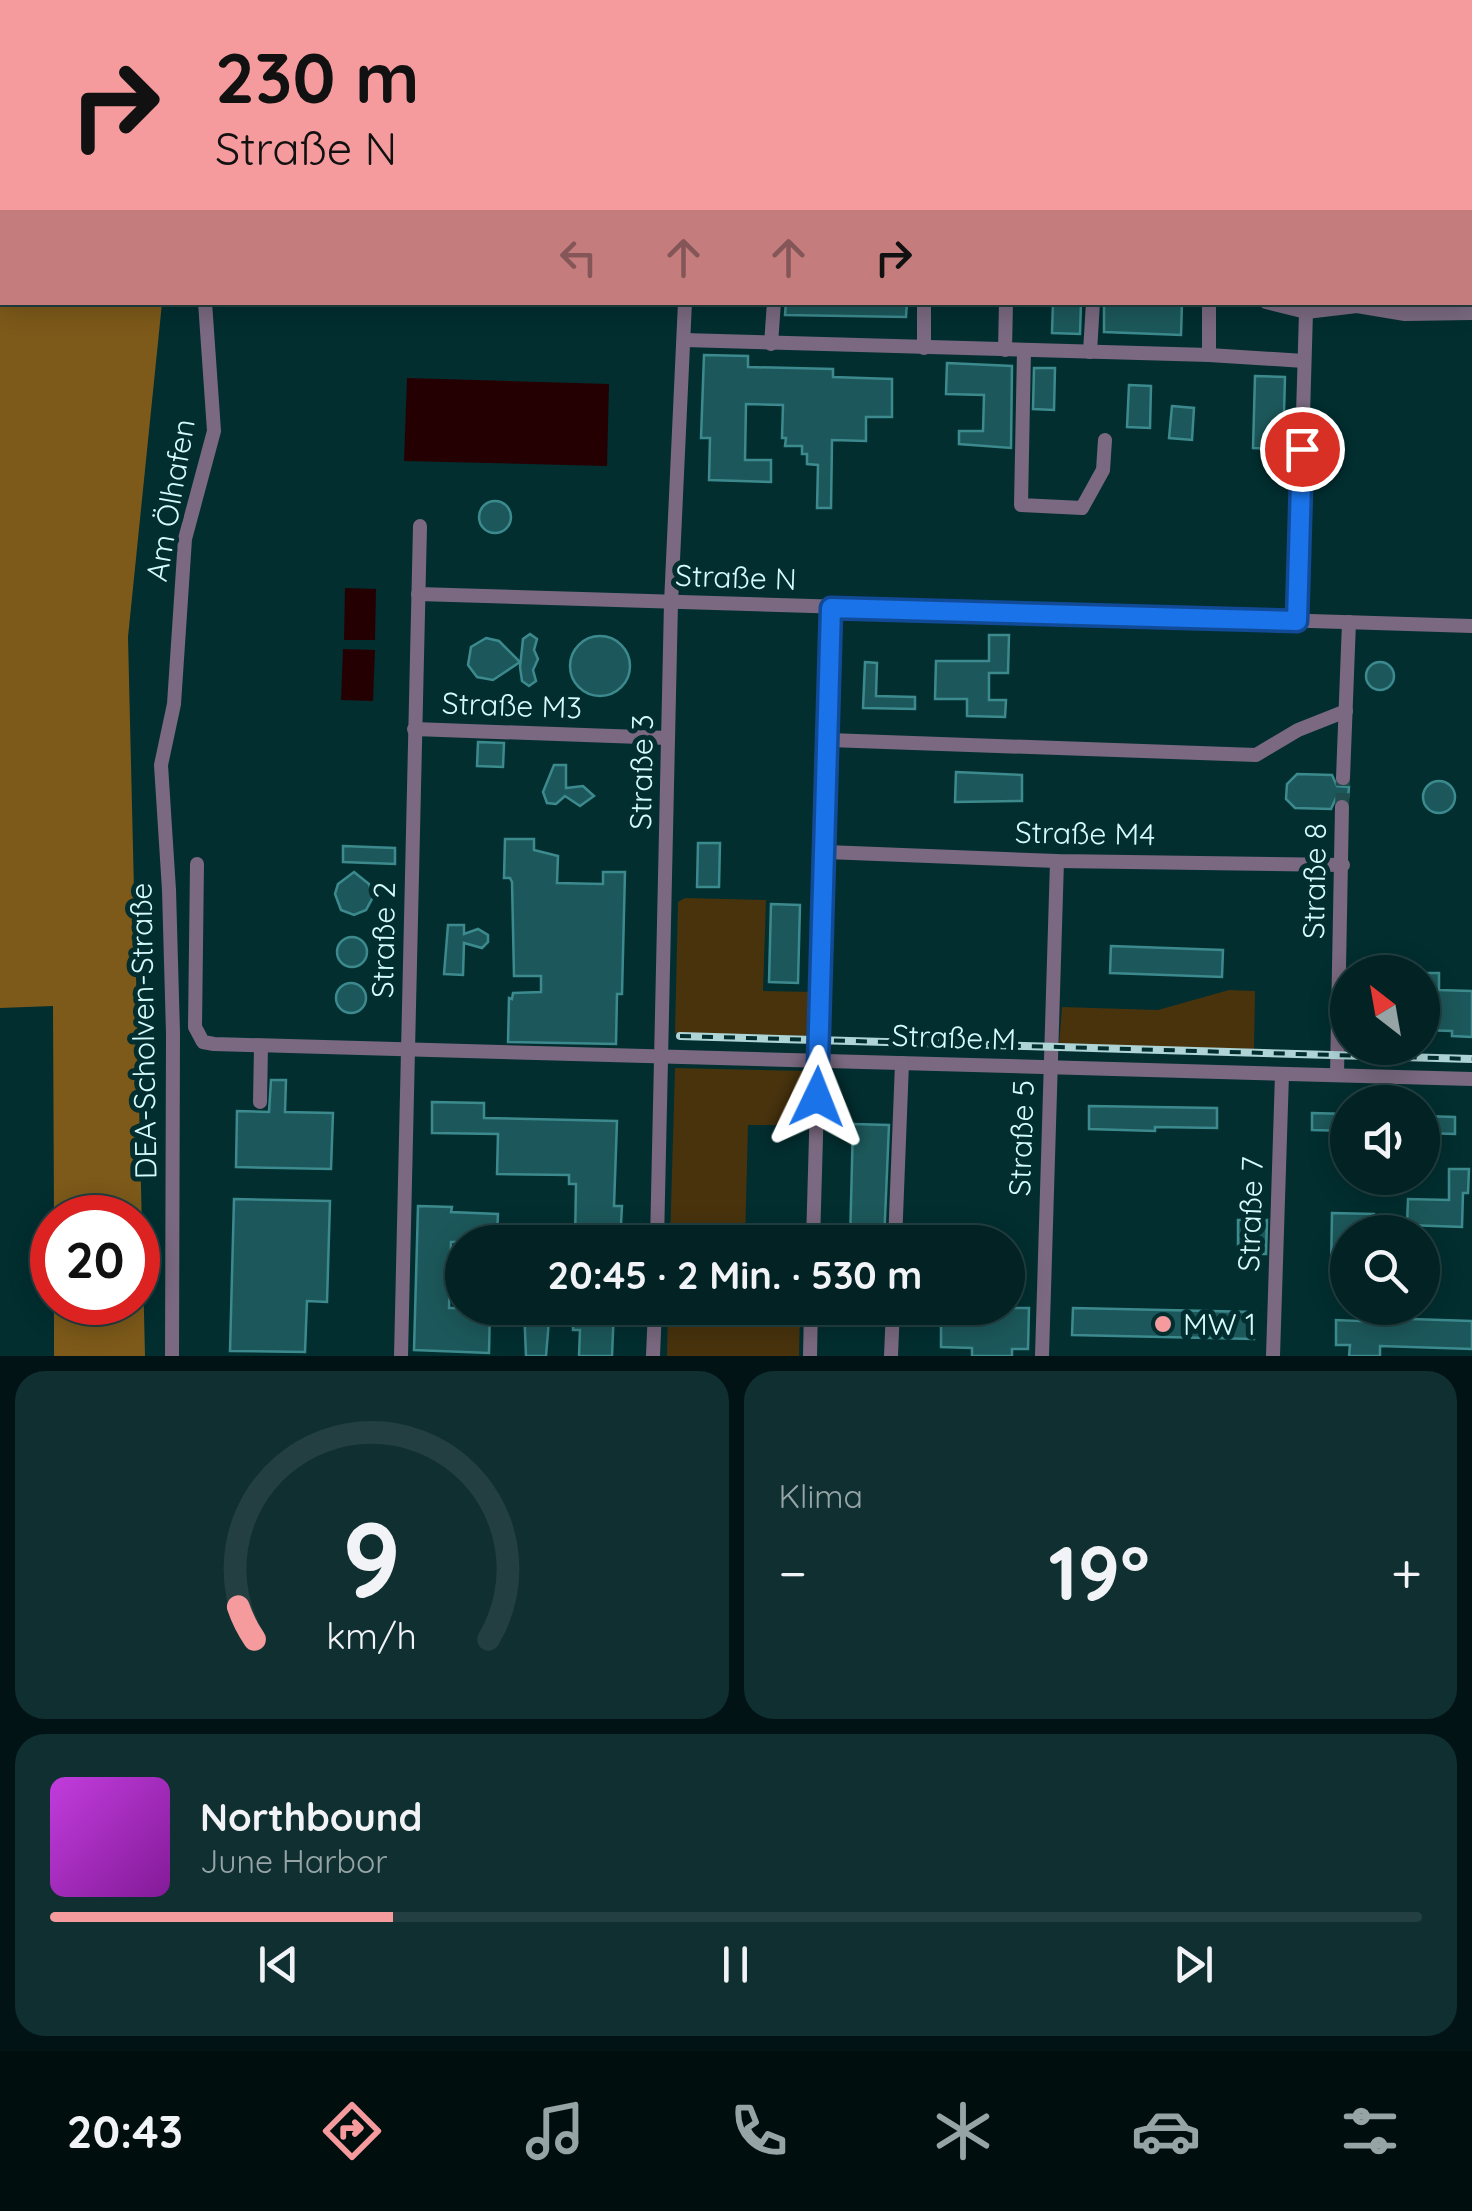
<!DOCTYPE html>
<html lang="de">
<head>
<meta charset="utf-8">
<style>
	body { margin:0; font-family:Quicksand,sans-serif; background:#102f31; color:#f1f3f6; height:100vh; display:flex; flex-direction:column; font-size:38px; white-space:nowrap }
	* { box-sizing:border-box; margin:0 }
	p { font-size:32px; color:#96a4a6 }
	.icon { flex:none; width:55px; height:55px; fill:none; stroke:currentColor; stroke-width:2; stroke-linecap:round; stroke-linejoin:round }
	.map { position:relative; height:1356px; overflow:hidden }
	.drawer { display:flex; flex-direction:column; gap:15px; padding:15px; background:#011314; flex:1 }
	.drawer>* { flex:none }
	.guide { position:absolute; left:0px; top:0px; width:1472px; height:305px; box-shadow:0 5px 25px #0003,0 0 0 2px #233f41; background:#f59b9d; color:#111; overflow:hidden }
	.needle { width:65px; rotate:329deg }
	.fabs { position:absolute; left:1330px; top:955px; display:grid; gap:20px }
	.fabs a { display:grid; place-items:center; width:110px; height:110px; border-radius:50%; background:#022224; box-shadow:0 5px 25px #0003,0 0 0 2px #233f41; font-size:50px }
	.speed { position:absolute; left:30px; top:1195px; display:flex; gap:20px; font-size:50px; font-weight:700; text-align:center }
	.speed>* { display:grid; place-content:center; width:130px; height:130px; border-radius:50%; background:#022224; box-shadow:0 5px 25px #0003,0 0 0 2px #233f41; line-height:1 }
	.speed .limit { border:15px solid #d22; background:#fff; color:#111 }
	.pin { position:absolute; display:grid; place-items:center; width:85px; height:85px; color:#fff; margin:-42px; border:5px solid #fff; border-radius:50%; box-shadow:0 2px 10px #0007 }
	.me { position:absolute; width:110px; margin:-55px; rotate:2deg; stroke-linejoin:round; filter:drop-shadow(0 0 8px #0008) }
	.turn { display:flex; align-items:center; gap:35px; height:210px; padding:0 50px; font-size:45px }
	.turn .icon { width:130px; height:130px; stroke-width:2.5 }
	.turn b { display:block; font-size:70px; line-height:85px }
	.lanes { display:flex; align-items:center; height:95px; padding:0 50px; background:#0003; justify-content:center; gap:50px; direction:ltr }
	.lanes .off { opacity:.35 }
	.big { font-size:75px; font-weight:800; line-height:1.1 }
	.drawer .widget { flex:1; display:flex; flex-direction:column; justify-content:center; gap:15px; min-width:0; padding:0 35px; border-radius:30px; background:#102f31 }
	.drawer .dial { align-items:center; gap:0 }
	.dial svg { height:260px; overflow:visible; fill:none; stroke:#233f41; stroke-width:7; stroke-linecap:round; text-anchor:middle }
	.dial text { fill:#f1f3f6; stroke:none }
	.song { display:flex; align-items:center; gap:30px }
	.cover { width:120px; height:120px; border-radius:15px; background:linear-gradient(135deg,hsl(290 70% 55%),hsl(290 70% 35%)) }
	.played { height:10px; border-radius:5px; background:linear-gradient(90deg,#f59b9d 25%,#233f41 25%) }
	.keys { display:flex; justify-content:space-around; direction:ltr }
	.heat { display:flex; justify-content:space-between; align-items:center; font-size:55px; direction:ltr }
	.drawer .tiles { flex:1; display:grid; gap:15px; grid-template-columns:1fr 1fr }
	.widget:last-child { grid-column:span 2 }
	.trip { position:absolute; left:445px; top:1225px; width:580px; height:100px; border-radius:50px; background:#022224; box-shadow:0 5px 25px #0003,0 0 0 2px #233f41; font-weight:800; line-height:100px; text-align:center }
	.tab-bar { display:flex; height:160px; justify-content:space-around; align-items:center; background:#010e0e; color:#96a4a6 }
	.tab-bar .icon { width:70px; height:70px }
	.tab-bar .active { color:#f59b9d }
	.tab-bar b { font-size:45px; color:#f1f3f6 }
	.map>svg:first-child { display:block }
	.green { fill:#48330d }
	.forest { fill:#7d5a1a }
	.water { fill:#250003 }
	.building { fill:#1c585b; stroke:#3c8a8d; stroke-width:2.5 }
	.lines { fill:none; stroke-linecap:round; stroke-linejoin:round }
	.minor-tunnel { stroke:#224d4f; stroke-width:14; stroke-dasharray:14 7; stroke-linecap:butt }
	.minor { stroke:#7a6980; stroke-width:14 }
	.rail-casing { stroke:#aed4d5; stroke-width:8 }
	.rail { stroke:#022e30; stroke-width:4; stroke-dasharray:11; stroke-linecap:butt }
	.route-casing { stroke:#114b97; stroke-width:25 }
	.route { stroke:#1a73e8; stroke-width:18 }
	.poi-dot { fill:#f59b9d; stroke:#022e30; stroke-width:4 }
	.labels { text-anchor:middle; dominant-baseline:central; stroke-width:10; stroke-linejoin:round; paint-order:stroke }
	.street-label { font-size:30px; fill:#d6fbfc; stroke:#022e30 }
	.poi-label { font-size:30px; fill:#d6fbfc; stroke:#022e30; text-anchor:start }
</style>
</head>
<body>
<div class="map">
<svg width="1472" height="1356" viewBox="0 0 1472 1356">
	<rect width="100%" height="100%" fill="#022e30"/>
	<g class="green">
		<polygon points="685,898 766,900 763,991 816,992 814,1036 675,1033 678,902"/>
		<polygon points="1229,990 1255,991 1254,1049 1059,1045 1062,1007 1158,1010"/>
		<polygon points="675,1068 808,1071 806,1125 748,1125 745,1242 670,1242"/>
		<polygon points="668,1308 800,1308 799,1356 667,1356"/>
	</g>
	<polygon class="forest" points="0,0 186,0 2,2 2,302 162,303 128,637 145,1356 54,1356 54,1303 138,1302 138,1218 54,1217 53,1006 0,1008"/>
	<g class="water">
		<polygon points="407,378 609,384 607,466 404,461"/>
		<polygon points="345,588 376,589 375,640 344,640"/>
		<polygon points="343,649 375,650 373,701 341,700"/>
	</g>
	<g class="building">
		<polygon points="786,302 907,302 906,317 785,315"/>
		<polygon points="1053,302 1081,302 1080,334 1052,333"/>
		<polygon points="1104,302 1182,302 1181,335 1104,332"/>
		<polygon points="704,355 748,356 748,367 833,369 833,377 892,379 892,417 866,417 866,441 832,440 831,508 817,508 818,465 807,464 807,454 802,454 802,446 785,446 786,438 782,438 783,405 746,404 745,460 771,460 771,482 709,480 710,438 701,438"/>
		<polygon points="947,363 1012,366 1011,448 959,444 959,431 983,431 984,395 946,394"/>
		<polygon points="1034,368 1055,368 1054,410 1033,409"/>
		<polygon points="1255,376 1285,377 1283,449 1253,448"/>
		<polygon points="1129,385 1151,386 1150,428 1127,427"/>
		<polygon points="1172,406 1194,408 1192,440 1169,438"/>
		<circle cx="495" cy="517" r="16"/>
		<polygon points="530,634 537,639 534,650 538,659 533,670 536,681 529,686 522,681 520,667 523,639"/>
		<polygon points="989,635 1009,635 1008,673 989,673 989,700 1006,700 1005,717 967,716 967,699 935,699 936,661 989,661"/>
		<circle cx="600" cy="666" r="30"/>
		<polygon points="486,638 499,641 520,662 493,680 477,677 468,665 471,647"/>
		<polygon points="865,662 877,663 876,696 915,697 915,709 863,708"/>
		<circle cx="1380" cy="676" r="14"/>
		<polygon points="478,742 504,743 503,767 477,766"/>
		<polygon points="554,765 566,765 566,788 583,786 594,796 580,806 565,796 556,804 547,803 543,792"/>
		<polygon points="956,772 1022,775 1022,801 955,802"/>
		<polygon points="1297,774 1332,775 1337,786 1349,787 1348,798 1336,798 1331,809 1295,808 1286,799 1287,784"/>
		<circle cx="1439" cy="797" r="16"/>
		<polygon points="505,839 534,839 534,850 558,856 557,883 603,884 603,872 625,872 622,994 617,994 616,1044 508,1042 509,998 512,999 513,993 541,992 541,976 514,976 512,882 510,878 504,878"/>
		<polygon points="698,843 720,843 719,887 697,887"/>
		<polygon points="343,846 395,848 395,864 343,862"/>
		<polygon points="354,872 369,884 373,897 366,910 354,915 341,910 335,894 338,884"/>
		<polygon points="771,904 800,905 798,983 769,982"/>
		<polygon points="448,925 464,925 464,934 478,929 488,935 488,942 482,948 464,943 463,975 444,974"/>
		<circle cx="352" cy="952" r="15"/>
		<polygon points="1111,946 1223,950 1222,977 1110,973"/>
		<polygon points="1422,973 1439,973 1439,990 1472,991 1472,1037 1452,1036 1452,1031 1422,1030"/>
		<circle cx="351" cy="998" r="15"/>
		<polygon points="271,1080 286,1080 285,1112 333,1113 331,1169 236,1167 237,1111 269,1112"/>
		<polygon points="432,1102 484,1103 484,1118 617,1121 614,1206 622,1206 620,1242 575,1242 576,1184 569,1184 569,1175 497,1174 498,1134 432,1133"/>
		<polygon points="1089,1106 1217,1108 1217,1128 1155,1127 1155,1131 1089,1129"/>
		<polygon points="1312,1113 1348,1114 1348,1131 1312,1130"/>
		<polygon points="1422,1116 1455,1117 1455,1134 1422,1133"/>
		<polygon points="853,1124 889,1125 884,1242 850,1242"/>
		<polygon points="1449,1169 1469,1169 1468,1193 1463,1193 1462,1227 1407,1225 1408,1199 1449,1200"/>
		<polygon points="234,1199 330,1201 327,1302 307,1301 305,1352 230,1351"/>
		<polygon points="418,1206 452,1207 451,1212 498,1214 497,1235 492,1235 492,1242 451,1242 449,1308 490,1308 489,1353 414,1350"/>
		<polygon points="1332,1213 1374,1214 1373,1232 1348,1232 1348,1270 1331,1270"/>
		<polygon points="1238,1220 1267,1220 1266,1254 1238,1254"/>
		<polygon points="524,1308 550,1308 546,1356 526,1356"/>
		<polygon points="573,1308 614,1308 612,1356 579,1356 580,1330 573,1330"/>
		<polygon points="941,1308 1029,1308 1028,1349 1012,1349 1012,1356 972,1356 972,1348 941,1347"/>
		<polygon points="1073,1308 1255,1312 1254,1339 1072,1335"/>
		<polygon points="1381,1318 1472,1321 1472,1349 1380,1346 1380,1356 1349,1356 1350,1345 1336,1345 1336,1320 1381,1322"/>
	</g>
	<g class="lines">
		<polyline class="minor-tunnel" points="1342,807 1343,778"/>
		<g class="minor">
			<polyline points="237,2 237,0"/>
			<polyline points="692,2 692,0"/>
			<polyline points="1266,302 1306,312 1357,306 1405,314 1472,313"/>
			<polyline points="684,340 1209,355 1304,361"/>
			<polyline points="771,344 774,302"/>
			<polyline points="924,348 924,302"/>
			<polyline points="1005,350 1006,302"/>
			<polyline points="1024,350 1021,505 1082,508 1103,470 1105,440"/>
			<polyline points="1090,352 1093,302"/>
			<polyline points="1209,355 1209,302"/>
			<polyline points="418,594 1472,626"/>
			<polyline points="1297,621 1306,312"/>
			<polyline points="414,729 668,738"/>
			<polyline points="829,740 1256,755 1298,730 1346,711"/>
			<polyline points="1343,778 1349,622"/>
			<polyline points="826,852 1057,861 1343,865"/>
			<polyline points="197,864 195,1027 203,1042 214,1044 1472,1079"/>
			<polyline points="1337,1075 1342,807"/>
			<polyline points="260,1102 261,1046"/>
			<polyline points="657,1242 671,603 685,302"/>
			<polyline points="813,1242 831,608"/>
			<polyline points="895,1242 902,1063"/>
			<polyline points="172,1356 173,1033 169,890 161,765 174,704 185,539 214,431 205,302"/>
			<polyline points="401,1356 420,526"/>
			<polyline points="653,1356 655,1308"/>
			<polyline points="810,1356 811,1308"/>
			<polyline points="891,1356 893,1308"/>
			<polyline points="1042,1356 1057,861"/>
			<polyline points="1273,1356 1282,1074"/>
		</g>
		<g class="rail-casing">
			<polyline id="rail" points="680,1036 1472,1059"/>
		</g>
		<use href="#rail" class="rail"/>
	</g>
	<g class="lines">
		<g class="route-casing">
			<polyline id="route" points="817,1097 831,608 1297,621 1302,449"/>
		</g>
		<use href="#route" class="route"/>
	</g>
	<circle class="poi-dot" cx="1163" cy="1324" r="10"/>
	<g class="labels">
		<g class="street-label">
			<text transform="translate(170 500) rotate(-80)">Am Ölhafen</text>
			<text transform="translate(736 577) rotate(2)">Straße N</text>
			<text transform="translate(512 705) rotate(2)">Straße M3</text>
			<text transform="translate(641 772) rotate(-89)">Straße 3</text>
			<text transform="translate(1085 833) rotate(1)">Straße M4</text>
			<text transform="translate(1314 881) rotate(-89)">Straße 8</text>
			<text transform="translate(383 940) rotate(-89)">Straße 2</text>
			<text transform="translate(143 1031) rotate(-91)">DEA-Scholven-Straße</text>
			<text transform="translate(954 1037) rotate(2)">Straße M</text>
			<text transform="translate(1021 1138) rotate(-88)">Straße 5</text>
			<text transform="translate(1250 1214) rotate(-88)">Straße 7</text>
		</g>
		<g class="poi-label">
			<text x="1183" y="1324">MW 1</text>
		</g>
	</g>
</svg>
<div class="fabs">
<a><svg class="needle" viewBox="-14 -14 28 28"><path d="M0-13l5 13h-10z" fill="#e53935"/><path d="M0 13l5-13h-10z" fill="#96a4a6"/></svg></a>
<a><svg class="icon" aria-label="sound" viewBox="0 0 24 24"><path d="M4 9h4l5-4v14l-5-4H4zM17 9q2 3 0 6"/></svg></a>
<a><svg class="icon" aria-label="search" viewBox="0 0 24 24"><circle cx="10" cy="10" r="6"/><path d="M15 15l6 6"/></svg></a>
</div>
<div class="speed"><div class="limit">20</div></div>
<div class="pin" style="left:1302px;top:449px;background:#d93025"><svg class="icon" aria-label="arrive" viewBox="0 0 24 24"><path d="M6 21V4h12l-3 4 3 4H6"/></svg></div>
<svg class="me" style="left:817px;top:1097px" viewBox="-20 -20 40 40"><path d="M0-17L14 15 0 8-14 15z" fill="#1a73e8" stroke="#fff" stroke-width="4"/></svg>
<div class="trip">20:45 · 2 Min. · 530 m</div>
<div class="guide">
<div class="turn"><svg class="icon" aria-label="right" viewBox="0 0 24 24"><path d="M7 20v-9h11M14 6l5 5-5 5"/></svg><div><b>230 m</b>Straße N</div></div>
<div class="lanes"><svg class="icon off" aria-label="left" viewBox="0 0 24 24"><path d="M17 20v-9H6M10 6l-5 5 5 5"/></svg><svg class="icon off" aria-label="ahead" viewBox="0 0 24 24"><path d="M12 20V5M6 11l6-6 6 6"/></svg><svg class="icon off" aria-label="ahead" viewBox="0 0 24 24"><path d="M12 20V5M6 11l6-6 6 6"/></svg><svg class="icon" aria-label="right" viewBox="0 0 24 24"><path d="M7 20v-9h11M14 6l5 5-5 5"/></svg></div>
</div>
</div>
<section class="drawer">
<div class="tiles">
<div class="widget dial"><svg viewBox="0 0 100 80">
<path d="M14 69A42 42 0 1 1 86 69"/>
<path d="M14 69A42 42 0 0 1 9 59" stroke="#f59b9d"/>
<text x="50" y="56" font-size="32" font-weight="700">9</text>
<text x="50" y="72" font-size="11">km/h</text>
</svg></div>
<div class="widget"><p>Klima</p>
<div class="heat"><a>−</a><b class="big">19°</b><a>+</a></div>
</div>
<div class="widget">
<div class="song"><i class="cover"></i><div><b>Northbound</b><p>June Harbor</p></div></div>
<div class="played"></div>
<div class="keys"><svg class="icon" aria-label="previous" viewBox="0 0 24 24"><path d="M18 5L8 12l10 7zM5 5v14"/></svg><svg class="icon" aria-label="pause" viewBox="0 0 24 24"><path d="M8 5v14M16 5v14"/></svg><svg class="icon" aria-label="next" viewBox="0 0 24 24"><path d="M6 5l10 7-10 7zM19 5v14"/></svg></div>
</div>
</div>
</section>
<nav class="tab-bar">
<b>20:43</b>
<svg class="icon active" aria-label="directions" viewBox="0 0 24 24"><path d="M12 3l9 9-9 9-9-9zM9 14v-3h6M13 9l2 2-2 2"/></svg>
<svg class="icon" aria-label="music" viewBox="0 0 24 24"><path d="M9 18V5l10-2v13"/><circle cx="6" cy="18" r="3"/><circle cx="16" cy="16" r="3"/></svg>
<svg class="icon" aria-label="phone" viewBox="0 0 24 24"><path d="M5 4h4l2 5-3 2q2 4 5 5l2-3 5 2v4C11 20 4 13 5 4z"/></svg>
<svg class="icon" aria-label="climate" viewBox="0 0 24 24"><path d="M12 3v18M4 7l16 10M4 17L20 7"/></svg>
<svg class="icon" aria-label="car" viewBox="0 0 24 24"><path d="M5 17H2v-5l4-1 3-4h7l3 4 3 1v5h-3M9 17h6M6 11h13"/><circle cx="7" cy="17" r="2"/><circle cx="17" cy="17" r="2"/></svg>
<svg class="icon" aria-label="filters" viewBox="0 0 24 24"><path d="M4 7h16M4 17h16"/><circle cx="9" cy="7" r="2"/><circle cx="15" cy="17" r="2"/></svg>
</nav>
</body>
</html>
